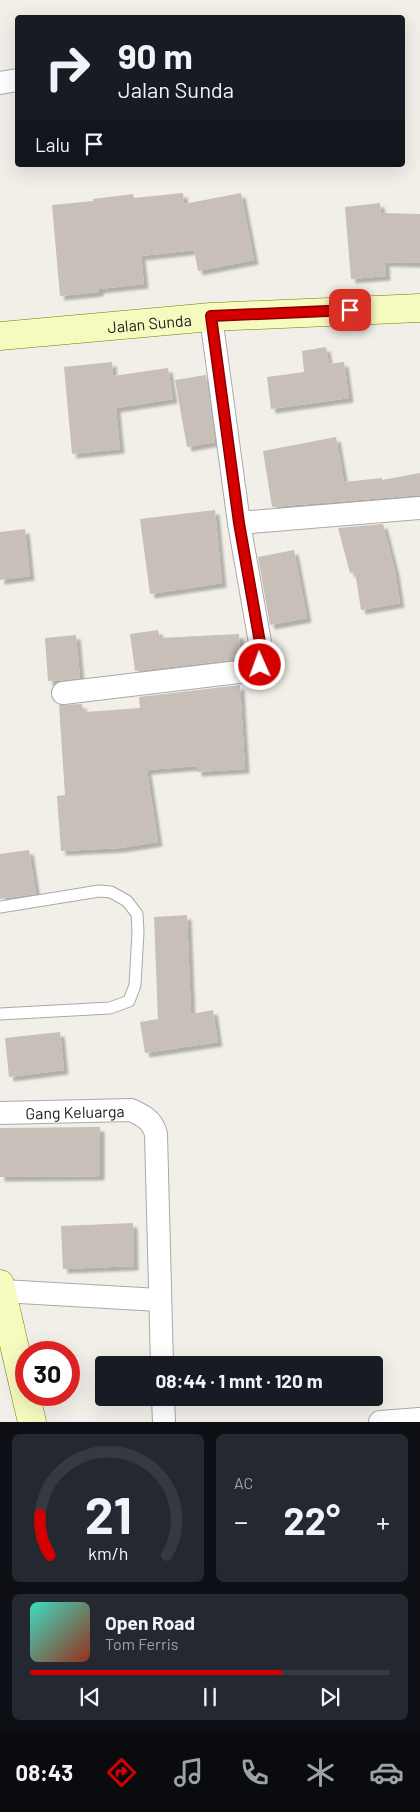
<!DOCTYPE html>
<html lang="id">
<head>
<meta charset="utf-8">
<style>
	body { margin:0; font-family:Barlow,sans-serif; background:#242831; color:#f1f3f6; height:100vh; display:flex; flex-direction:column; font-size:19px; white-space:nowrap }
	* { box-sizing:border-box; margin:0 }
	p { font-size:16px; color:#9ea1a6 }
	.icon { flex:none; width:28px; height:28px; fill:none; stroke:currentColor; stroke-width:2; stroke-linecap:round; stroke-linejoin:round }
	.map { position:relative; height:1422px; overflow:hidden }
	.drawer { display:flex; flex-direction:column; gap:12px; padding:12px; background:#0d0f14; flex:1 }
	.drawer>* { flex:none }
	.guide { position:absolute; left:15px; top:15px; width:390px; height:152px; border-radius:5px; box-shadow:0 5px 20px #0002; background:#171b24; color:#f1f3f6; overflow:hidden }
	.speed { position:absolute; left:15px; top:1341px; display:flex; gap:10px; font-size:25px; font-weight:700; text-align:center }
	.speed>* { display:grid; place-content:center; width:65px; height:65px; border-radius:50%; background:#171b24; box-shadow:0 5px 20px #0002; line-height:1 }
	.speed .limit { border:8px solid #d22; background:#fff; color:#111 }
	.pin { position:absolute; display:grid; place-items:center; width:42px; height:42px; color:#fff; margin:-21px; border-radius:10px; box-shadow:0 2px 8px #0006 }
	.me { position:absolute; width:55px; margin:-28px; rotate:358deg; stroke-linejoin:round; filter:drop-shadow(0 0 4px #0008) }
	.turn { display:flex; align-items:center; gap:18px; height:105px; padding:0 20px; font-size:22px }
	.turn .icon { width:65px; height:65px; stroke-width:2.5 }
	.turn b { display:block; font-size:35px; line-height:42px }
	.then { display:flex; align-items:center; height:48px; padding:0 20px; background:#0003; gap:10px; font-size:19px }
	.big { font-size:38px; font-weight:700; line-height:1.1 }
	.drawer .widget { flex:1; display:flex; flex-direction:column; justify-content:center; gap:8px; min-width:0; padding:0 18px; border-radius:8px; background:#242831 }
	.drawer .dial { align-items:center; gap:0 }
	.dial svg { height:130px; overflow:visible; fill:none; stroke:#363941; stroke-width:7; stroke-linecap:round; text-anchor:middle }
	.dial text { fill:#f1f3f6; stroke:none }
	.song { display:flex; align-items:center; gap:15px }
	.cover { width:60px; height:60px; border-radius:8px; background:linear-gradient(135deg,hsl(170 70% 55%),hsl(10 70% 35%)) }
	.played { height:5px; border-radius:2px; background:linear-gradient(90deg,#d40000 70%,#363941 70%) }
	.keys { display:flex; justify-content:space-around; direction:ltr }
	.heat { display:flex; justify-content:space-between; align-items:center; font-size:28px; direction:ltr }
	.drawer .tiles { flex:1; display:grid; gap:12px; grid-template-columns:1fr 1fr }
	.widget:last-child { grid-column:span 2 }
	.trip { position:absolute; left:95px; top:1356px; width:288px; height:50px; border-radius:5px; background:#171b24; box-shadow:0 5px 20px #0002; font-weight:700; line-height:50px; text-align:center }
	.tab-bar { display:flex; height:80px; justify-content:space-around; align-items:center; background:#090b0e; color:#9ea1a6 }
	.tab-bar .icon { width:35px; height:35px }
	.tab-bar .current { color:#d40000 }
	.tab-bar b { font-size:22px; color:#f1f3f6 }
	.map>svg:first-child { display:block }
	.building { fill:#c7bfb8; filter:url(#shadow) }
	.lines { fill:none; stroke-linecap:round; stroke-linejoin:round }
	.lane-casing { stroke:#a9a9a9; stroke-width:13 }
	.street-casing { stroke:#a9a9a9; stroke-width:24 }
	.secondary-casing { stroke:#707d05; stroke-width:29 }
	.lane { stroke:#fff; stroke-width:11 }
	.street { stroke:#fff; stroke-width:22 }
	.secondary { stroke:#f7fabf; stroke-width:28 }
	.route-casing { stroke:#8a0000; stroke-width:12 }
	.route { stroke:#d40000; stroke-width:9 }
	.labels { text-anchor:middle; dominant-baseline:central; stroke-width:4; stroke-linejoin:round; paint-order:stroke }
	.street-label { font-size:16px; fill:#222; stroke:#fff }
</style>
</head>
<body>
<div class="map">
<svg width="420" height="1422" viewBox="0 0 420 1422">
	<defs>
		<filter id="shadow"><feDropShadow dx="4.5" dy="4.5" stdDeviation="1" flood-color="#0004"/></filter>
	</defs>
	<rect width="100%" height="100%" fill="#f2efe9"/>
	<g class="building">
		<polygon points="183,193 184,204 241,193 254,260 198,271 194,250 141,256 144,284 99,289 99,292 60,296 52,205 93,201 93,199 133,194 134,198"/>
		<polygon points="380,203 381,213 420,214 420,263 385,262 386,276 351,279 345,207"/>
		<polygon points="326,347 329,364 344,362 349,398 271,409 267,377 304,372 302,351"/>
		<polygon points="112,362 113,376 168,368 173,399 116,408 120,449 72,454 64,367"/>
		<polygon points="206,375 215,442 187,447 175,380"/>
		<polygon points="336,437 344,482 382,478 382,480 420,473 420,495 272,507 263,451"/>
		<polygon points="215,510 222,583 150,594 140,519"/>
		<polygon points="383,524 395,571 400,603 361,610 355,572 350,573 338,528"/>
		<polygon points="25,529 30,576 0,580 0,532"/>
		<polygon points="294,550 307,618 270,625 258,557"/>
		<polygon points="158,630 160,638 239,634 240,659 135,671 130,634"/>
		<polygon points="76,635 80,678 58,681 58,680 48,681 45,638"/>
		<polygon points="240,685 245,769 197,772 197,766 147,770 158,842 120,848 61,851 57,796 65,795 59,705 82,704 83,710 85,710 86,712 140,708 139,697"/>
		<polygon points="29,850 36,894 0,899 0,854"/>
		<polygon points="187,915 191,1014 213,1010 218,1042 145,1053 140,1022 158,1019 154,917"/>
		<polygon points="60,1032 64,1070 9,1077 5,1038"/>
		<polygon points="100,1127 100,1176 0,1177 0,1128"/>
		<polygon points="133,1223 134,1266 63,1269 61,1226"/>
	</g>
	<g class="lines">
		<g class="lane-casing">
			<polyline id="lane" points="0,907 99,891 111,892 127,901 137,914 138,932 135,985 129,1001 110,1008 0,1014"/>
		</g>
		<g class="street-casing">
			<g id="street">
				<polyline points="0,83 18,80"/>
				<polyline points="211,317 239,523 420,508"/>
				<path d="M63,693L247,671C258,669 262,664 262,654L239,523"/>
				<path id="s1" d="M0,1113L131,1110C144,1116 152,1120 156,1134L162,1365"/>
				<polyline points="2,1291 159,1300"/>
				<polyline points="163,1398 164,1422"/>
				<polyline points="380,1422 420,1419"/>
			</g>
		</g>
		<g class="secondary-casing">
			<g id="secondary">
				<path id="s2" d="M0,336L211,317L420,308"/>
				<polyline points="0,1284 32,1422"/>
			</g>
		</g>
		<use href="#lane" class="lane"/>
		<use href="#street" class="street"/>
		<use href="#secondary" class="secondary"/>
	</g>
	<g class="lines">
		<g class="route-casing">
			<polyline id="route" points="260,665 262,654 239,523 211,316 350,310"/>
		</g>
		<use href="#route" class="route"/>
	</g>
	<g class="labels">
		<g class="street-label">
			<text stroke="none"><textPath href="#s2" startOffset="150">Jalan Sunda</textPath></text>
			<text stroke="none"><textPath href="#s1" startOffset="75">Gang Keluarga</textPath></text>
		</g>
	</g>
</svg>
<div class="speed"><div class="limit">30</div></div>
<div class="pin" style="left:350px;top:310px;background:#d93025"><svg class="icon" aria-label="arrive" viewBox="0 0 24 24"><path d="M6 21V4h12l-3 4 3 4H6"/></svg></div>
<svg class="me" style="left:260px;top:665px" viewBox="-20 -20 40 40"><circle r="17" fill="#d40000" stroke="#fff" stroke-width="3"/><path d="M0-11L8 9 0 5-8 9z" fill="#fff"/></svg>
<div class="trip">08:44 · 1 mnt · 120 m</div>
<div class="guide">
<div class="turn"><svg class="icon" aria-label="right" viewBox="0 0 24 24"><path d="M7 20v-9h11M14 6l5 5-5 5"/></svg><div><b>90 m</b>Jalan Sunda</div></div>
<div class="then">Lalu<svg class="icon" aria-label="arrive" viewBox="0 0 24 24"><path d="M6 21V4h12l-3 4 3 4H6"/></svg></div>
</div>
</div>
<section class="drawer">
<div class="tiles">
<div class="widget dial"><svg viewBox="0 0 100 80">
<path d="M14 69A42 42 0 1 1 86 69"/>
<path d="M14 69A42 42 0 0 1 8 44" stroke="#d40000"/>
<text x="50" y="56" font-size="32" font-weight="700">21</text>
<text x="50" y="72" font-size="11">km/h</text>
</svg></div>
<div class="widget"><p>AC</p>
<div class="heat"><a>−</a><b class="big">22°</b><a>+</a></div>
</div>
<div class="widget">
<div class="song"><i class="cover"></i><div><b>Open Road</b><p>Tom Ferris</p></div></div>
<div class="played"></div>
<div class="keys"><svg class="icon" aria-label="previous" viewBox="0 0 24 24"><path d="M18 5L8 12l10 7zM5 5v14"/></svg><svg class="icon" aria-label="pause" viewBox="0 0 24 24"><path d="M8 5v14M16 5v14"/></svg><svg class="icon" aria-label="next" viewBox="0 0 24 24"><path d="M6 5l10 7-10 7zM19 5v14"/></svg></div>
</div>
</div>
</section>
<nav class="tab-bar">
<b>08:43</b>
<svg class="icon current" aria-label="directions" viewBox="0 0 24 24"><path d="M12 3l9 9-9 9-9-9zM9 14v-3h6M13 9l2 2-2 2"/></svg>
<svg class="icon" aria-label="music" viewBox="0 0 24 24"><path d="M9 18V5l10-2v13"/><circle cx="6" cy="18" r="3"/><circle cx="16" cy="16" r="3"/></svg>
<svg class="icon" aria-label="phone" viewBox="0 0 24 24"><path d="M5 4h4l2 5-3 2q2 4 5 5l2-3 5 2v4C11 20 4 13 5 4z"/></svg>
<svg class="icon" aria-label="climate" viewBox="0 0 24 24"><path d="M12 3v18M4 7l16 10M4 17L20 7"/></svg>
<svg class="icon" aria-label="car" viewBox="0 0 24 24"><path d="M5 17H2v-5l4-1 3-4h7l3 4 3 1v5h-3M9 17h6M6 11h13"/><circle cx="7" cy="17" r="2"/><circle cx="17" cy="17" r="2"/></svg>
</nav>
</body>
</html>
